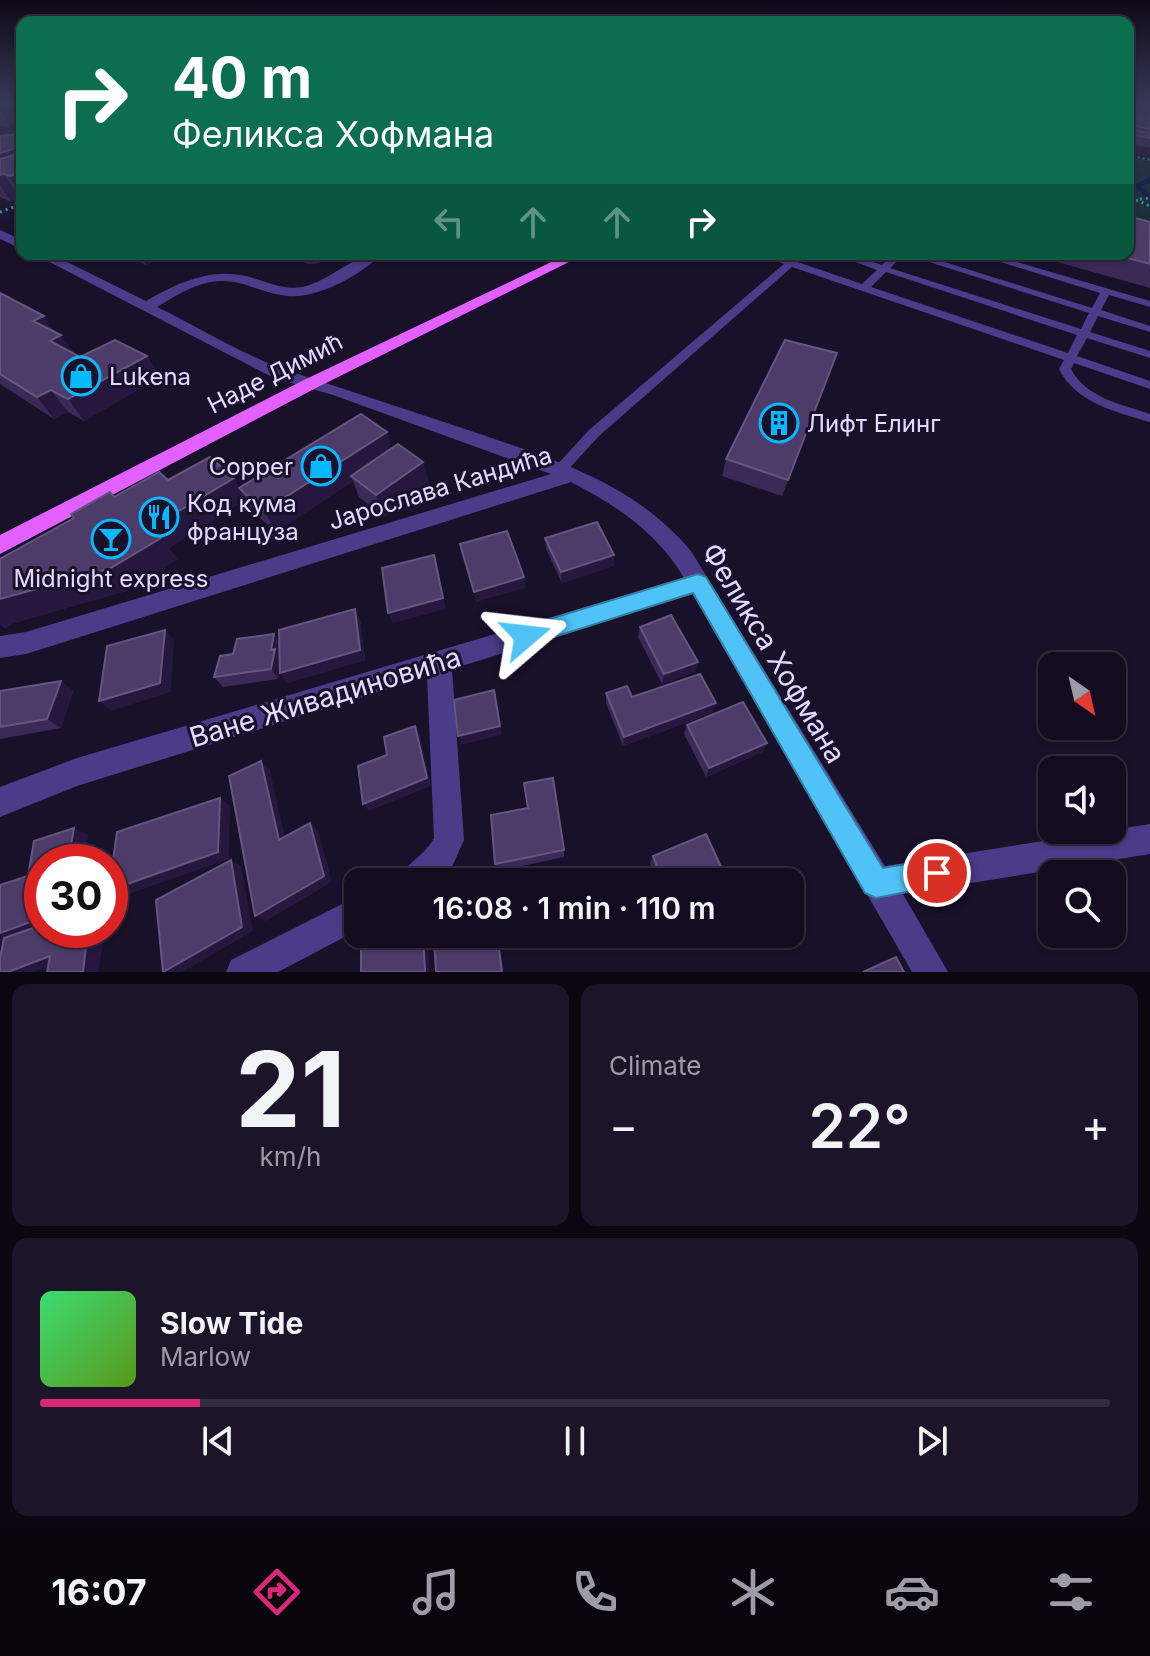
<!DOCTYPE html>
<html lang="en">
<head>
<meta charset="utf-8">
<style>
	body { margin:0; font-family:Inter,sans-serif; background:#1c1529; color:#f1f3f6; height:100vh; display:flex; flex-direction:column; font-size:30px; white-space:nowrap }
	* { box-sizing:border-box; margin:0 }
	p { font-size:26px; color:#9d9ba5 }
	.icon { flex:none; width:44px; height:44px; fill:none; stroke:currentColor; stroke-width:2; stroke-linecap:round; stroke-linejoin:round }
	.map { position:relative; height:972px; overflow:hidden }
	.sheet { display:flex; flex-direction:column; gap:12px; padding:12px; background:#0a0712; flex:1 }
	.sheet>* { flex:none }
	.banner { position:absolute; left:16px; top:16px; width:1118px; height:244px; border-radius:16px; box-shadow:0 2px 6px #0004,0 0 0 2px #322c3e; background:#0b6e4f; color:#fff; overflow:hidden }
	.needle { width:52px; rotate:146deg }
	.controls { position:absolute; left:1038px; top:652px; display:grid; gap:16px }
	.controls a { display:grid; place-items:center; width:88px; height:88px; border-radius:16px; background:#130c20; box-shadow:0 2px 6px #0004,0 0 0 2px #322c3e; font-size:40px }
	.speed { position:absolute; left:24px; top:844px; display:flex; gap:16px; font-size:40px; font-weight:700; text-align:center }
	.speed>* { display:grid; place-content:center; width:104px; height:104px; border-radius:50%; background:#130c20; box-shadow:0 2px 6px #0004,0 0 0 2px #322c3e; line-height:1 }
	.speed .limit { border:12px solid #d22; background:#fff; color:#111 }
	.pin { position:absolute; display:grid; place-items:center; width:68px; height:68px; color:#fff; margin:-34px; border:4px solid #fff; border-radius:50%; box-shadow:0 2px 8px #0007 }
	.me { position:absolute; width:88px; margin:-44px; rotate:73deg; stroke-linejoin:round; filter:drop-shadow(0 0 6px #0008) }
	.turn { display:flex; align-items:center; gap:28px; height:168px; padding:0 24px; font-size:36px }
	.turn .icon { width:104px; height:104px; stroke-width:2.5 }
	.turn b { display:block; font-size:56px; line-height:68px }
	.lanes { display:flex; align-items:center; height:76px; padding:0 24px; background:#0003; justify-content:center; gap:40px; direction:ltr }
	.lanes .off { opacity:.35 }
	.big { font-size:60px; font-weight:600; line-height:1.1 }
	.sheet .tile { flex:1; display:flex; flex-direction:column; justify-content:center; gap:12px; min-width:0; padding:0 28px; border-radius:16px; background:#1c1529 }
	.sheet .dial { align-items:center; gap:0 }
	.dial b { font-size:104px; line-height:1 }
	.song { display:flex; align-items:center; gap:24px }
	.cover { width:96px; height:96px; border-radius:12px; background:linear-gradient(135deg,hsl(140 70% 55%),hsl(90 70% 35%)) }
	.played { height:8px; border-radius:4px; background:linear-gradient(90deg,#db2777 15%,#322c3e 15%) }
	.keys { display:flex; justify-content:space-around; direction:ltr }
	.heat { display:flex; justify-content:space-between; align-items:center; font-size:44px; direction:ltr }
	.sheet .tiles { flex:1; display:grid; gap:12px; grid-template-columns:1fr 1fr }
	.tile:last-child { grid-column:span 2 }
	.trip { position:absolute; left:344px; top:868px; width:460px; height:80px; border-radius:16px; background:#130c20; box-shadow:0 2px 6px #0004,0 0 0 2px #322c3e; font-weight:600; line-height:80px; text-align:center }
	.dock { display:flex; height:128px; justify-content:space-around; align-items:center; background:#08050d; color:#9d9ba5 }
	.dock .icon { width:56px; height:56px }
	.dock .active { color:#db2777 }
	.dock b { font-size:36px; color:#f1f3f6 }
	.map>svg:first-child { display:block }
	.green { fill:#132f34 }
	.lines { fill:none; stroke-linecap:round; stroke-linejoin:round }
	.stream { stroke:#0a1549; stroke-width:5 }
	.path-far1 { stroke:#2fabbd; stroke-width:2; stroke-dasharray:2 3; stroke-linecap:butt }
	.path { stroke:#2fabbd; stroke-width:3; stroke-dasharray:2 4; stroke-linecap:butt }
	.service { fill:#4c3b89; fill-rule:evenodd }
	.minor { fill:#4c3b89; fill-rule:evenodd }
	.primary { fill:#e160ff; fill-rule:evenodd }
	.wall { fill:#3b2958 }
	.shaded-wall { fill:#26173e }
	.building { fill:#4d3c6a; stroke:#655581; stroke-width:2 }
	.route { fill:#4fc3f7; stroke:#337fa1; stroke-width:2 }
	.labels { text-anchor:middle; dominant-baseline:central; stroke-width:6; stroke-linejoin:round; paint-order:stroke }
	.street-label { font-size:24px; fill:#e4d9ff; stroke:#19102a }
	.poi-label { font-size:24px; fill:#e4d9ff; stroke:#19102a; text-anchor:start }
	.near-street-label { font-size:28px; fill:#e4d9ff; stroke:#19102a }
</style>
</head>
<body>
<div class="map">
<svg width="1150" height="972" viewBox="0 0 1150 972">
	<rect width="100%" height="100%" fill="#19102a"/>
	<polygon class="green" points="1128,157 1150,161 1150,230 1128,225"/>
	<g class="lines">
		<polyline class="stream" points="1150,180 1137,186 1150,198"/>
		<polyline class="path-far1" points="1128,155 1150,160"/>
		<g class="path">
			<polyline points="1128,200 1150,198"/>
			<polyline points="1136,200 1150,206"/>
			<polyline points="0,212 22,204"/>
			<polyline points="91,260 105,254"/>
		</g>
		<path class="service" d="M760,254H774L862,284L877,270L834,254H848L882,265L894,254H904L890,268L1081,329L1089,313L904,254H919L1092,308L1100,293L975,254H990L1150,301V307L1109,295L1101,310L1150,326V332L1098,316L1090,332L1150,351V358L1087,338L1077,356L1150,381V389L1074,363L1071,369C1086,398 1121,404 1150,414V422C1116,412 1076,403 1059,369L1064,360L792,267L599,436L565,473H555L553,470L555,467L589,430L784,264ZM886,272L1077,335L1068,353L871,287Z"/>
		<g class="minor">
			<polygon points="0,230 22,240 22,249 0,239"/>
			<path d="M34,254H51L146,301C180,282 213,266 253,278C269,283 284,290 302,287C331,281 352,254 382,254C359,276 314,302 281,295C260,292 242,280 220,281C197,282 177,295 157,307C198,327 247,357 289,371C355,393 421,414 486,436C564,463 636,486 691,551L885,866L1150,824V854L903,894L948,972H912L693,594L452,669L464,840L451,869L437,882H397C405,863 425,856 434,838L427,677L77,786L0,817V787L77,758L684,578C657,532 617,506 571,482L26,654L0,658V636L26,632L551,474L333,395L274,378Z"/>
			<polygon points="358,896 358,930 278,972 226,972 231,960"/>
		</g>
		<polygon class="primary" points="568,254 585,254 316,388 0,554 0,535 304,380"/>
	</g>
	<g class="wall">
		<polygon points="0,101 10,127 0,126"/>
		<polygon points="1128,101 1150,101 1150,148 1128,144"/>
		<polygon points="22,135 22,200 20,199 11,202 0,197 0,136"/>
		<polygon points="1150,222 1150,288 1029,254 1128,254"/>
		<polygon points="122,254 169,254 146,265"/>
		<polygon points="279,254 335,254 319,263 309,264"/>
		<polygon points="0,293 44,316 54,331 74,354 80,357 147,356 160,377 84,421 68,412 54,419 0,384"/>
		<polygon points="837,353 782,496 722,476 726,459"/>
		<polygon points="392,449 423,462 429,484 384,517 359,497 353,481 276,532 251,510 245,500 169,548 177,559 129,590 14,623 5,628 0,624 0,559 114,497 168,480 240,488"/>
		<polygon points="545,538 614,555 614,566 562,583 546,549"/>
		<polygon points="355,609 360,620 365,660 287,683 280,671 278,679 223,687 214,677 233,654 274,634 279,642"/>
		<polygon points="640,627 695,672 662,684 638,637"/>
		<polygon points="61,681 73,691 61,728 0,739 0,691"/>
		<polygon points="606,693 712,713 623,746 606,703"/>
		<polygon points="687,725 767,743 762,752 706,777 684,734"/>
		<polygon points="564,850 564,857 498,871 495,864"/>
		<polygon points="653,856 728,882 658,882 650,863"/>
	</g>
	<g class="shaded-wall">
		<polygon points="10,101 22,101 22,123 10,127 0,110 0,104"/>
		<polygon points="22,146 22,196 0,162 0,153"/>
		<polygon points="4,174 20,199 11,202 0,185 0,175"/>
		<polygon points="140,254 169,254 146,265"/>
		<polygon points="317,254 335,254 319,263"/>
		<polygon points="44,316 58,337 61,335 76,356 65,362 33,321"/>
		<polygon points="147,356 160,377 84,421 68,399"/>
		<polygon points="51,390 68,412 54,419 37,397"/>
		<polygon points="387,432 393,454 351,476 353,481 276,532 264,511"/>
		<polygon points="423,462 429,484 384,517 376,495"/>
		<polygon points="234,478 245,500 169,548 177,559 129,590 14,623 5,628 0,624 0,599 152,527"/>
		<polygon points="434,555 446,609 393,623 388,613"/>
		<polygon points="614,555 614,566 562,583 561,572"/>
		<polygon points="524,577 525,588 476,602 474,592"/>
		<polygon points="355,609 360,620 365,660 287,683 280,673"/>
		<polygon points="165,630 174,640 171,692 111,711 99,701"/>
		<polygon points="274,634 281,645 282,659 278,679 271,669 271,650"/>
		<polygon points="698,662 695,672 662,684 664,674"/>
		<polygon points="61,681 73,691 61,728 47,719"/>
		<polygon points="496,700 502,735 461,745 458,736"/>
		<polygon points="716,703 712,713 623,746 624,737"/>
		<polygon points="415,726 420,735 431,786 369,811 363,804"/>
		<polygon points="767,743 762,752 706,777 709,768"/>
		<polygon points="261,761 270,770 287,847 279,840"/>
		<polygon points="220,798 230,806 229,859 123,896 110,891"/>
		<polygon points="310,823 318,830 332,882 266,921 255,916"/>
		<polygon points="74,828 88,835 85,862 68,862"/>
		<polygon points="231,860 241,866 253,931 182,972 163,972"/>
		<polygon points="42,918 42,929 0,944 0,933"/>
		<polygon points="88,930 104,930 99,972 83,972"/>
		<polygon points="423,934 427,934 430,972 425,972"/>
		<polygon points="497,934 499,934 504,972 502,972"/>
		<polygon points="50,956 67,960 35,972 8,972"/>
	</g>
	<g class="building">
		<polygon points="1128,101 1150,101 1150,129 1128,124"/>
		<polygon points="1128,129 1150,133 1150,138 1128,134"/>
		<polygon points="18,134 22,135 22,146 0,153 0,136"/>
		<polygon points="17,154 22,156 22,172 10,176 4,174 0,175 0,159"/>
		<polygon points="1128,216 1150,222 1150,264 1113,254 1128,254"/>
		<polygon points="0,293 44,316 33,321 61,335 50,341 80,357 115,340 147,356 68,399 51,390 37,397 0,374"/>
		<polygon points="785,340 837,353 788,480 726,459"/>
		<polygon points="361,414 387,432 264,511 239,488"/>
		<polygon points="398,444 423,462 376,495 351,476"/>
		<polygon points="210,457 234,478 152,527 161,538 109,569 0,599 0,559 74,518 71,514 110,492 114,497 159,472 168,480"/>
		<polygon points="597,522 614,555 561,572 545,538"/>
		<polygon points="507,531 524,577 474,592 460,544"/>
		<polygon points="434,555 443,598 388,613 382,568"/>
		<polygon points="355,609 360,650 280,673 279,630"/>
		<polygon points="671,615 698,662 664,674 640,627"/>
		<polygon points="165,630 160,683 99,701 107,646"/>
		<polygon points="274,634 271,650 275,649 271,669 214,677 220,656 233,654 237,639"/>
		<polygon points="700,674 716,703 624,737 606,693 627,686 632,697"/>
		<polygon points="61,681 47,719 0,727 0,691"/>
		<polygon points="494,690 500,726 458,736 454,700"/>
		<polygon points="743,702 767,743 709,768 687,725"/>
		<polygon points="415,726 427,778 363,804 358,766 387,755 384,737"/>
		<polygon points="261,761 279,840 310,823 324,876 255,916 229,776"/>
		<polygon points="553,778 564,850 495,864 491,815 528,808 524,783"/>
		<polygon points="220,798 218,852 110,890 110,881 117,832"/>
		<polygon points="74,828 68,862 42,862 42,918 0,933 0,885 28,876 34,841"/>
		<polygon points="706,834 728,882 663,882 653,856"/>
		<polygon points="231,860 242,927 163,972 156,900"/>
		<polygon points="42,925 42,930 88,930 83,972 47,972 50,956 8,972 0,972 0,958 4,938"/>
		<polygon points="361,934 423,934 425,972 361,972"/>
		<polygon points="447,934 497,934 502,972 436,972 434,938"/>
		<polygon points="896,957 904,972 863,972"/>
	</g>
	<linearGradient id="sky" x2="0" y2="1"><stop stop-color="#0e0917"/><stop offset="0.43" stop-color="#383755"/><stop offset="1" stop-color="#383755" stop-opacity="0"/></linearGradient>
	<rect width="1150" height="237" fill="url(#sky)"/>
	<polygon class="route" points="698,574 706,577 883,868 937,859 947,863 951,873 947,884 876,898 865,893 693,593 526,646 518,643 515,636 518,629 526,626"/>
	<defs>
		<g id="shop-ring" transform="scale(2)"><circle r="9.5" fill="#19102a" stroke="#05b8ff" stroke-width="1.5"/><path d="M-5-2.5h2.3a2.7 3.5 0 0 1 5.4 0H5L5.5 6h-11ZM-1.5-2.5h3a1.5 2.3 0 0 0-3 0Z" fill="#05b8ff"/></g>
		<g id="building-ring" transform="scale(2)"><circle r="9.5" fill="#19102a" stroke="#05b8ff" stroke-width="1.5"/><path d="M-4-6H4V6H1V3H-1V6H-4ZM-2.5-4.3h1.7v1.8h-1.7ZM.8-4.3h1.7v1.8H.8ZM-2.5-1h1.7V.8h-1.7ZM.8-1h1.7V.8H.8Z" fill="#05b8ff"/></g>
		<g id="restaurant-ring" transform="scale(2)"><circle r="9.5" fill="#19102a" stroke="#05b8ff" stroke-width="1.5"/><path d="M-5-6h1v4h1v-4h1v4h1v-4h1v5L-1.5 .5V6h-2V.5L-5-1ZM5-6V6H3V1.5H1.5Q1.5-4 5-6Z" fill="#05b8ff"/></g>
		<g id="bar-ring" transform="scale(2)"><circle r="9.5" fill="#19102a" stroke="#05b8ff" stroke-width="1.5"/><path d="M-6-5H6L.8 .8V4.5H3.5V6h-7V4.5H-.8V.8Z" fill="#05b8ff"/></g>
	</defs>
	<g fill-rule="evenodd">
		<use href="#shop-ring" x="81" y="376"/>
		<use href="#building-ring" x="779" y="423"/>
		<use href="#shop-ring" x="321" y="466"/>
		<use href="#restaurant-ring" x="159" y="517"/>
		<use href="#bar-ring" x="111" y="539"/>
	</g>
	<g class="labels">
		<g class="street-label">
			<text transform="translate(275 373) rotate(-27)">Наде Димић</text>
			<text transform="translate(440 488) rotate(-17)">Јарослава Кандића</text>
		</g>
		<g class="poi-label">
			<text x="109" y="376">Lukena</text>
			<text x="807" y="423">Лифт Елинг</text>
			<text x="293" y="466" text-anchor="end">Copper</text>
			<text x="187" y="503">Код кума<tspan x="187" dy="28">француза</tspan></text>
			<text x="111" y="578" text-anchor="middle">Midnight express</text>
		</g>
		<g class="near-street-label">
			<text transform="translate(774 653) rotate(59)">Феликса Хофмана</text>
			<text transform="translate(325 697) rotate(-17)">Ване Живадиновића</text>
		</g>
	</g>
</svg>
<div class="controls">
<a><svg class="needle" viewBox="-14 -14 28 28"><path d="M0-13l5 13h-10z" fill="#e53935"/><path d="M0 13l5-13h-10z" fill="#9d9ba5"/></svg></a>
<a><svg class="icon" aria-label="sound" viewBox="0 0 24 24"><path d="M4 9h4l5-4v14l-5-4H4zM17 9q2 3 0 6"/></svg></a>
<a><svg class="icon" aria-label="search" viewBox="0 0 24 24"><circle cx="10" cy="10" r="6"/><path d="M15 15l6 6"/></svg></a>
</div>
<div class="speed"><div class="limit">30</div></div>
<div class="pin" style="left:937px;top:873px;background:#d93025"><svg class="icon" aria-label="arrive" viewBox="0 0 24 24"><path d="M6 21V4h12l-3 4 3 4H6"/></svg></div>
<svg class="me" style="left:526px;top:636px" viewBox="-20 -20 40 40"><path d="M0-17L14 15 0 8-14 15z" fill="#4fc3f7" stroke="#fff" stroke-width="4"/></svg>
<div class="trip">16:08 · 1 min · 110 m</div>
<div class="banner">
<div class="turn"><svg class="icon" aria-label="right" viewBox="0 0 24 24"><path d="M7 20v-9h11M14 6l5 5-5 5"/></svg><div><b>40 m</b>Феликса Хофмана</div></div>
<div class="lanes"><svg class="icon off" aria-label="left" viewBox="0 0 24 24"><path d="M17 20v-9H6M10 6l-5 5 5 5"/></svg><svg class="icon off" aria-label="ahead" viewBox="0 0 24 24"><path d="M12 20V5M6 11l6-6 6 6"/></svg><svg class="icon off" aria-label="ahead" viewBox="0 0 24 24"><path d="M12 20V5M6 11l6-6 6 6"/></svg><svg class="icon" aria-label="right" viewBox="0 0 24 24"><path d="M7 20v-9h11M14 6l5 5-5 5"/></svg></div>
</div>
</div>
<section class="sheet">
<div class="tiles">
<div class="tile dial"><b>21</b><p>km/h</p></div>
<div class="tile"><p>Climate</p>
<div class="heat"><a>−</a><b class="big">22°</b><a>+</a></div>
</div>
<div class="tile">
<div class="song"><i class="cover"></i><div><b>Slow Tide</b><p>Marlow</p></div></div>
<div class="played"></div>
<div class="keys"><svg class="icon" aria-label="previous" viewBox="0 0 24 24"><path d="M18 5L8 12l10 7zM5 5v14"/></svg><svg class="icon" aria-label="pause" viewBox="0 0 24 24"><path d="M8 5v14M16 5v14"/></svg><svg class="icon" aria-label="next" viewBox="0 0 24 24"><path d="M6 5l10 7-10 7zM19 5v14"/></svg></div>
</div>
</div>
</section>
<nav class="dock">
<b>16:07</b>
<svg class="icon active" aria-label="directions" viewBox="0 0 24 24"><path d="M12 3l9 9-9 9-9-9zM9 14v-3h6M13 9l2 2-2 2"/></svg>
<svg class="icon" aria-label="music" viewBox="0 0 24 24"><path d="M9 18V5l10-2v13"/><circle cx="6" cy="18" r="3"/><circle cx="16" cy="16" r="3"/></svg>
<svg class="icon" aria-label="phone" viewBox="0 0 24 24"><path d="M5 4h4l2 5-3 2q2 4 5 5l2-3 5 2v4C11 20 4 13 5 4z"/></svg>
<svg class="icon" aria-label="climate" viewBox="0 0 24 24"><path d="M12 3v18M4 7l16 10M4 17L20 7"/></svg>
<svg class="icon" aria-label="car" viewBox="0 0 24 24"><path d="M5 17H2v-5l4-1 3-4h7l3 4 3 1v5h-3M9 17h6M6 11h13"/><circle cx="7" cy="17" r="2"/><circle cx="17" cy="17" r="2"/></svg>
<svg class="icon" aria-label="filters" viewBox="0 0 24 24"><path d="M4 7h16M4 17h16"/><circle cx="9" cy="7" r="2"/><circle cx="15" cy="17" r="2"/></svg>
</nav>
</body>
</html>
